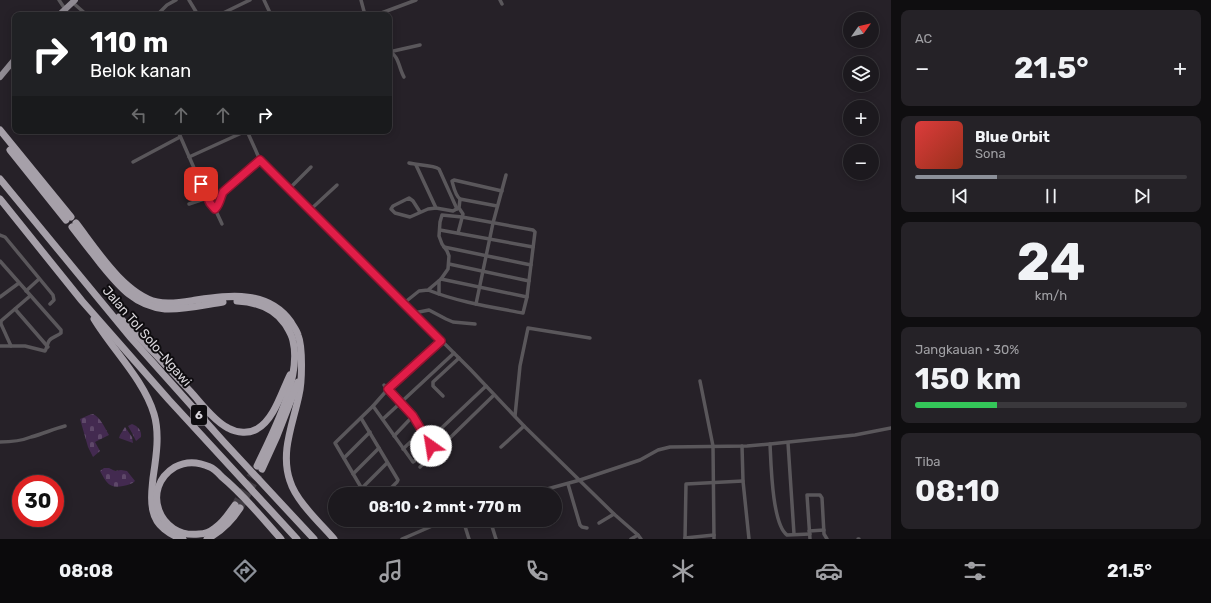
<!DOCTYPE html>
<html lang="id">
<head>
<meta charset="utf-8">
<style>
	body { margin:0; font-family:Rubik,sans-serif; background:#252227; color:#f1f3f6; height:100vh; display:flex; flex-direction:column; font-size:15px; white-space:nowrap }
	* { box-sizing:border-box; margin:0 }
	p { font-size:13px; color:#a0a0a4 }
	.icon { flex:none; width:22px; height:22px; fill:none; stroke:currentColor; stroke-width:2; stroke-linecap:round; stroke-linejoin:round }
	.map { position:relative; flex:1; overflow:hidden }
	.side { display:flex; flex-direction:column; gap:10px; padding:10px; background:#0f0e10; width:320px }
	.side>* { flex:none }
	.hud { position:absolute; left:12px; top:12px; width:380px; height:122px; border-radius:8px; box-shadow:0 2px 10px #0003,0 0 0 1px #3a383c; background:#202124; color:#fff; overflow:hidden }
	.needle { width:26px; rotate:56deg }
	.tools { position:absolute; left:843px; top:12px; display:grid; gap:8px }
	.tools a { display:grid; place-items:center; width:36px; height:36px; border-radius:50%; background:#1c191e; box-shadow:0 2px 10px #0003,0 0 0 1px #3a383c; font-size:20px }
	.speed { position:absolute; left:12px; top:475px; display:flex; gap:8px; font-size:20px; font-weight:700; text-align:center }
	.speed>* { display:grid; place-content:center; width:52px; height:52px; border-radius:50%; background:#1c191e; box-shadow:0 2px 10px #0003,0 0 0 1px #3a383c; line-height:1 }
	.speed .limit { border:6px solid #d22; background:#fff; color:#111 }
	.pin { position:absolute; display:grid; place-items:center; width:34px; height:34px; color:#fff; margin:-17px; border-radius:8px; box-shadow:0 2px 6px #0006 }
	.me { position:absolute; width:44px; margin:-22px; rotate:328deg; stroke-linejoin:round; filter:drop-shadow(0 0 3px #0008) }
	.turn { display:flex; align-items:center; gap:14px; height:84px; padding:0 12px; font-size:18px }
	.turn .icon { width:52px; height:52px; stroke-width:2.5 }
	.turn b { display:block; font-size:28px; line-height:34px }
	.lanes { display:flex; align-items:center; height:38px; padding:0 12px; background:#0003; justify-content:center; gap:20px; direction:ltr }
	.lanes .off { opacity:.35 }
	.big { font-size:30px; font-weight:700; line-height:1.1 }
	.side .card { flex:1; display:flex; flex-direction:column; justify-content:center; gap:6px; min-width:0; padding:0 14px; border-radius:8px; background:#252227 }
	.side .dial { align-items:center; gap:0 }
	.dial b { font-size:52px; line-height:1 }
	.song { display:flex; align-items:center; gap:12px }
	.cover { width:48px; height:48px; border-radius:6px; background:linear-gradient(135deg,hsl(0 70% 55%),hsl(10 70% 35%)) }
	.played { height:4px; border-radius:2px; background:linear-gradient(90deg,#8c9099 30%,#3a383c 30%) }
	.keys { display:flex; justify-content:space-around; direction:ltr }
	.heat { display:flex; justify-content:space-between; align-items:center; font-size:22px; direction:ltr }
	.charge { height:6px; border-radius:3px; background:linear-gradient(90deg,#34c759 30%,#3a383c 0) }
	.trip { position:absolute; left:328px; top:487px; width:234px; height:40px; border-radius:20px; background:#1c191e; box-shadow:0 2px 10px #0003,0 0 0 1px #3a383c; font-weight:700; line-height:40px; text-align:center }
	.menu { display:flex; height:64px; justify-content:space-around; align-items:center; background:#0b0a0c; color:#a0a0a4 }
	.menu .icon { width:28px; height:28px }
	.menu .active { color:#8c9099 }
	.menu b { font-size:18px; color:#f1f3f6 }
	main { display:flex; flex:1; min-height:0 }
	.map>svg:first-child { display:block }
	.cemetery { fill:url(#cemetery-stones) }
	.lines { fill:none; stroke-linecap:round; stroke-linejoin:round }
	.highway-tunnel { stroke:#413c43; stroke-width:7; stroke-dasharray:7 3.5; stroke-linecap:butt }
	.street { stroke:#5a575b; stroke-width:3.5 }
	.primary { stroke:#908b93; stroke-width:6 }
	.highway { stroke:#a6a0a9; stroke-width:7 }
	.route-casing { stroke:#92132f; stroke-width:10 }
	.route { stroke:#e11d48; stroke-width:7 }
	.labels { text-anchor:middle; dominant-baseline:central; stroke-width:4; stroke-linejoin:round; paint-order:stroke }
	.shield { fill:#0e0c0f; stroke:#9c999e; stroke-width:1 }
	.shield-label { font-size:12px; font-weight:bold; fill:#d9d6db }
	.street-label { font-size:13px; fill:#d9d6db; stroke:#0e0c0f }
</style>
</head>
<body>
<main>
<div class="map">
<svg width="891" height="539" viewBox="0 0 891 539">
	<defs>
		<pattern id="cemetery-stones" width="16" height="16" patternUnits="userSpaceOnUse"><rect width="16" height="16" fill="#432a50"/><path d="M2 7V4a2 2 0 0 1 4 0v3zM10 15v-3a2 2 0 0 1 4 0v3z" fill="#5e4869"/></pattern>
	</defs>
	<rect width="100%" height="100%" fill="#262128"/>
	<g class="cemetery">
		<path d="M93,414C100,417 105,428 109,435L95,442L100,451L93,457L88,447L80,419L89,415Z"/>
		<path d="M132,424C138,426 142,431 141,437L136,441L132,433L128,426Z"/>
		<polygon points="125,427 132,437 133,443 119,438 120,435"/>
		<path d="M104,468H109L115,471L121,470L127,471L135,481C132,484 128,485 123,486C109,489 106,482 100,471Z"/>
	</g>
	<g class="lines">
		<g class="highway-tunnel">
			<polyline points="235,505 255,468"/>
			<polyline points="240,508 262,469"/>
		</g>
		<g class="street">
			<polyline points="59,0 65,9"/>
			<polyline points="189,0 198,15"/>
			<polyline points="264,0 271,15"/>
			<polyline points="361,0 365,15"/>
			<polyline points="500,0 502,4"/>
			<polyline points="72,2 87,15"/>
			<polyline points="157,15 167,5 176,0"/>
			<polyline points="219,15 250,0"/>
			<polyline points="376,15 416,0"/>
			<polyline points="389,52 420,45"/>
			<path d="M390,52C399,56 399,69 404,77"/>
			<polyline points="178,131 207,198 215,209 222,224"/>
			<polyline points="247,131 260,160 470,369 524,426 614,514 638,535 641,539"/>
			<polyline points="189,157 246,131"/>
			<polyline points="133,162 180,137"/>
			<path d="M409,163C417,165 434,165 439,169L457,209"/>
			<polyline points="416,165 436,208 453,211 458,208"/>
			<polyline points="289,189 311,167"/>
			<path d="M460,199C455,195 454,188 452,181L454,180L502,191"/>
			<polyline points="189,204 207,198"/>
			<path d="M215,209C220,205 220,198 223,193L260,160"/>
			<polyline points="310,210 337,185"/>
			<polyline points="420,212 413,201 409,198 393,206 391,209 395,213 410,217 428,209 436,208"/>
			<polyline points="440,230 533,247"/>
			<polyline points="458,233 463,214 459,208 460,199 497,206"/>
			<polyline points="0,235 5,237 53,295 54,300 50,304"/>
			<polyline points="444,247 531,265"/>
			<path d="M0,261L61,330V333C58,336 51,337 49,341C47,344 47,348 45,351L25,346H0"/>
			<polyline points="449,264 529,281"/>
			<polyline points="441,279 527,297"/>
			<polyline points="26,291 39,279"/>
			<polyline points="439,294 439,281"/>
			<polyline points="0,297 19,283"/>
			<path d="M404,303L419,291L428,290L441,279L448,269L449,256L447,251L442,244L439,236L440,222L442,215L462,217L533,230L535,232L527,297L523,313C491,307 458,302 428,290"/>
			<polyline points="476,304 493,223 506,175"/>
			<polyline points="15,309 48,347"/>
			<polyline points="414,313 429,310 446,319 453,322 475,324"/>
			<polyline points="11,346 1,324 1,321 30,296"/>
			<polyline points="700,381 713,446 714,539"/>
			<polyline points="443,396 433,386 433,382 459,358"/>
			<polyline points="373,406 413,462 419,458 431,447 431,441 422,431 413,416 384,385"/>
			<polyline points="515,416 520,366 528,328 590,338"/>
			<polyline points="361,418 398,480 397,482 385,494"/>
			<polyline points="383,419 454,353"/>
			<polyline points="394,436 413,416"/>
			<polyline points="431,438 486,386"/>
			<path d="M0,442C11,442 21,441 31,437C43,434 53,429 65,426"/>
			<polyline points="788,443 794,534"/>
			<path d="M770,444C771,463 772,524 787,535L810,534"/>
			<polyline points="742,446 743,481 749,539"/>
			<polyline points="501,447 524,426"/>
			<polyline points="403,449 422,431"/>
			<polyline points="344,458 370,432"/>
			<polyline points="420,467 494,395"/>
			<polyline points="353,474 379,448"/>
			<polyline points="568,484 580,525 582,527 587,528"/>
			<polyline points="362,488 387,463"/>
			<polyline points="365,494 335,443 373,406 388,389 441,341"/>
			<polyline points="529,494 580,480 640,460 658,450 670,447 747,446 770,444 855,435 891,428"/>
			<polyline points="463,520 469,539"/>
			<polyline points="490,520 496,539"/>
			<polyline points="599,523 614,514"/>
			<polyline points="809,531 824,530"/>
			<polyline points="685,538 714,535"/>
			<polyline points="402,539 446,520"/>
			<polyline points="631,539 638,535"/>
			<polyline points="685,539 686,484 743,481"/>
			<polyline points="810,539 807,495 820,495 822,498 824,534 827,539"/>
			<polyline points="858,539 859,539"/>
		</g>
		<g class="primary">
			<polyline points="59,15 75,0"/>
			<polyline points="0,77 15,59"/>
		</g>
		<g class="highway">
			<polyline points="0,130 71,217"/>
			<polyline points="10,150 66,220"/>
			<polyline points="0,179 131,338 223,441 314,539"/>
			<polyline points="0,199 82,301 169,400 297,539"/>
			<path d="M76,223C96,249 124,294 157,302C170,305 184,302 196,300C231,295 268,290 291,322C293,326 297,331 298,335C303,347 302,383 299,395C293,424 280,452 290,481C296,501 320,523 334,539"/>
			<path d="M72,227C81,239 91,251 100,263C118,285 134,306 165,309C184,310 204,305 223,302"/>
			<path d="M237,301C256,302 274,308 285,324C288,329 292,335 293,341C302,378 273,432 257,466"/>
			<path d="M119,317C143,341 167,366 191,392C201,403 214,421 228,428C237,433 249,434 257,429C274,420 282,391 290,375"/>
			<path d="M94,319C112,349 144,380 154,414C160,434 156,458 153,478C152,489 150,500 153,511C156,526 170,535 183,539"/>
			<polyline points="262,469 277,436 298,382"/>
			<path d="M235,505C229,513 224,522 215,528C210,532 205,534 199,534C159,539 140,488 175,467C186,461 199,462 210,467C215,469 219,474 222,477C244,495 262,518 281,539"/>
			<path d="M207,539C222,531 231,522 240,508"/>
		</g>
	</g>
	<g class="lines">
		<g class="route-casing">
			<path id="route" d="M201,184L210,203L215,209C220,204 220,198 223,192L260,160L441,341L388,389L413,416L422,431L431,441V446"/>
		</g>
		<use href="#route" class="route"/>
	</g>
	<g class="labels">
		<rect class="shield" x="191" y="405" width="16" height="20" rx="3"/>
		<g class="shield-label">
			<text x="199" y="415">6</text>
		</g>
		<g class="street-label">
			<text transform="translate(147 336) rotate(49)">Jalan Tol Solo–Ngawi</text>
		</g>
	</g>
</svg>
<div class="tools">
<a><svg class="needle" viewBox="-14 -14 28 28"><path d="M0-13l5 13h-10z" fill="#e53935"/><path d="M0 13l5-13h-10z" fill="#a0a0a4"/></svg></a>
<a><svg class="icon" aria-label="layers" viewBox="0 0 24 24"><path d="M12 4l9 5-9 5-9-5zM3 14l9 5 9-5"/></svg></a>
<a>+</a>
<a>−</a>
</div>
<div class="speed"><div class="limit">30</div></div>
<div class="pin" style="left:201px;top:184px;background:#d93025"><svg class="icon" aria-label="arrive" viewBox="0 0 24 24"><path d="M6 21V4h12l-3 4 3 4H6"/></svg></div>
<svg class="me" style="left:431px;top:446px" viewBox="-20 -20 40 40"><circle r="19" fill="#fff"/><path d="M0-13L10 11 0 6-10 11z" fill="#e11d48"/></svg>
<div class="trip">08:10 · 2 mnt · 770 m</div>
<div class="hud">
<div class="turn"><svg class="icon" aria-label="right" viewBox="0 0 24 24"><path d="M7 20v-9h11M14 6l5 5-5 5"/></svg><div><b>110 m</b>Belok kanan</div></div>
<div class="lanes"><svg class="icon off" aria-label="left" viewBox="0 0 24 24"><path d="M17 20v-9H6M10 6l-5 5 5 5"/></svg><svg class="icon off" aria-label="ahead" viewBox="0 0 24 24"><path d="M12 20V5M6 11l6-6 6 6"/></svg><svg class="icon off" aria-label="ahead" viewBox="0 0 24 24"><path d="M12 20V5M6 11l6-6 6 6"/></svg><svg class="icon" aria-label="right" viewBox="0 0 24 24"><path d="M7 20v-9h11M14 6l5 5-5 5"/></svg></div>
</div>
</div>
<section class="side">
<div class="card"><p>AC</p>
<div class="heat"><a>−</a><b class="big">21.5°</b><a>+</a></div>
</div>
<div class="card">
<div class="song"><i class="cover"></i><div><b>Blue Orbit</b><p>Sona</p></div></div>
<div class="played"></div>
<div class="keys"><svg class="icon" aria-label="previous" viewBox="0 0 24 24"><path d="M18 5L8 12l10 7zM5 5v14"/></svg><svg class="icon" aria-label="pause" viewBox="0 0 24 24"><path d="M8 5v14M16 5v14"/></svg><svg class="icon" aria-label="next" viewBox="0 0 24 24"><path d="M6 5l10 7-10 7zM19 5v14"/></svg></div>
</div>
<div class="card dial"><b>24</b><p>km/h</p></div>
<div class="card"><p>Jangkauan · 30%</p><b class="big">150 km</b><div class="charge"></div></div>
<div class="card"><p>Tiba</p><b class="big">08:10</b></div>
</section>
</main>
<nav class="menu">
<b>08:08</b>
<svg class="icon active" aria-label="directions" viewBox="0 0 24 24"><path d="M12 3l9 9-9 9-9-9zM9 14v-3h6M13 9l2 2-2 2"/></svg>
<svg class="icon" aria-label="music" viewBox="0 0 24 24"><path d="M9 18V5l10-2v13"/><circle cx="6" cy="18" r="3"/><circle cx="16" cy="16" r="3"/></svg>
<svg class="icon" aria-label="phone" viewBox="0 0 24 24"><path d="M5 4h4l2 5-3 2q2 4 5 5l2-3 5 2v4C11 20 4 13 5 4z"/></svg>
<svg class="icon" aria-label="climate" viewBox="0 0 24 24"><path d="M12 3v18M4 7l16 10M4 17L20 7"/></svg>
<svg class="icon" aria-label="car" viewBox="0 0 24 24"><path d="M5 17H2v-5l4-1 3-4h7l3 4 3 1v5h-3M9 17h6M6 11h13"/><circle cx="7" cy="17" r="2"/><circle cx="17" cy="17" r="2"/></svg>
<svg class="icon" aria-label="filters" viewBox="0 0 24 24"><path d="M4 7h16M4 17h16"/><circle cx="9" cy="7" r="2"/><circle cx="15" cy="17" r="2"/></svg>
<b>21.5°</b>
</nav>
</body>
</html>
